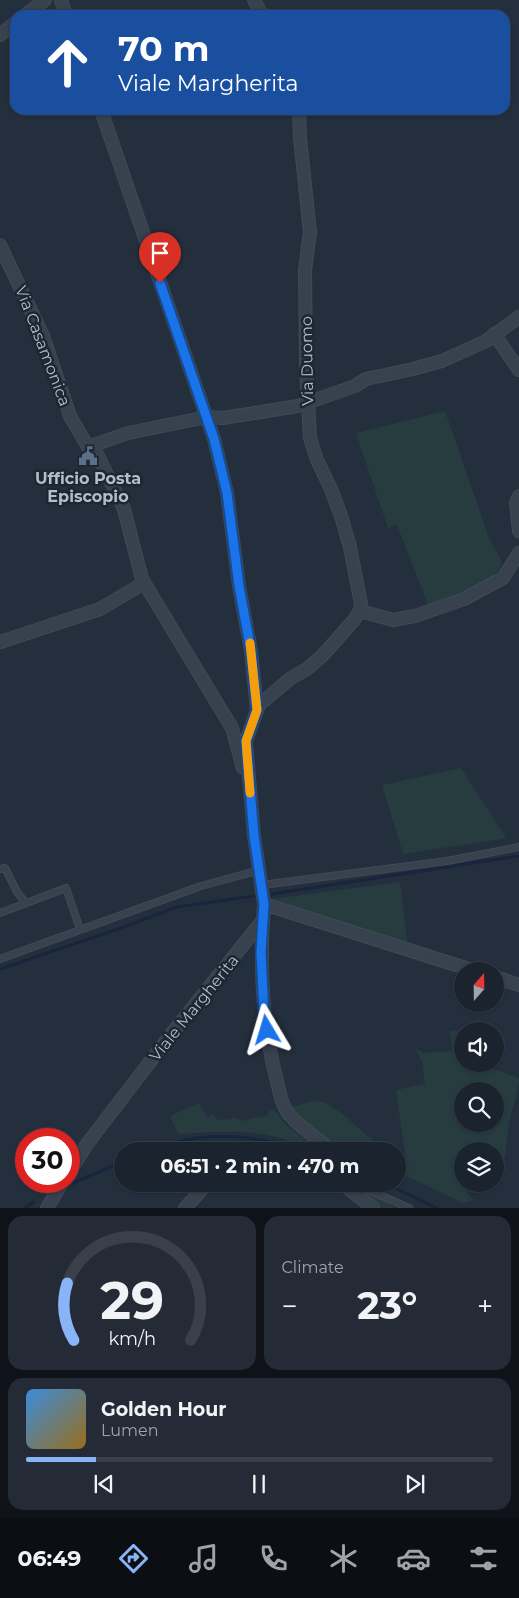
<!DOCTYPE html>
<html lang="en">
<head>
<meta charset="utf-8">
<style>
	body { margin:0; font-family:Montserrat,sans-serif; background:#242b36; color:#f1f3f6; height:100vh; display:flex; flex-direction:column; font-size:19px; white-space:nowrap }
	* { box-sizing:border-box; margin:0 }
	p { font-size:16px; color:#a0a4aa }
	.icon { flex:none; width:28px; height:28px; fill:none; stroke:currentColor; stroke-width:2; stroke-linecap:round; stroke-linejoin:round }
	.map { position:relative; height:1208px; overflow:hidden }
	.sheet { display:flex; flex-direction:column; gap:8px; padding:8px; background:#0f1319; flex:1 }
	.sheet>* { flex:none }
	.top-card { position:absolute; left:10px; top:10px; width:500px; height:105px; border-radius:15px; box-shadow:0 1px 4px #0004,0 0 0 1px #39404a; background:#1a4fa0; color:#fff; overflow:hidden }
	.needle { width:32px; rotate:20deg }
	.fabs { position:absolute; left:454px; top:962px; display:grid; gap:10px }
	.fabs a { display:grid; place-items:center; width:50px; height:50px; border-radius:50%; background:#1b232e; box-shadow:0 1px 4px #0004,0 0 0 1px #39404a; font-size:25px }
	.speed { position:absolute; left:15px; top:1128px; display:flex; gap:10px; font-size:25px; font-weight:700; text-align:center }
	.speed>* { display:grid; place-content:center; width:65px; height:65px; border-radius:50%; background:#1b232e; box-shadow:0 1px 4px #0004,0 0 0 1px #39404a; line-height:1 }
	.speed .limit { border:8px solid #d22; background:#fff; color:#111 }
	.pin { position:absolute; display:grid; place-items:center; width:42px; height:42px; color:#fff; margin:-51px -21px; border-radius:50% 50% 50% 0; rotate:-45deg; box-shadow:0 0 5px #0007 }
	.pin .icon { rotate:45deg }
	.me { position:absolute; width:55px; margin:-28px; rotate:353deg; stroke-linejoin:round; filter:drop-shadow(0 0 4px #0008) }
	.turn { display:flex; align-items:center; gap:18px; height:105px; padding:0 25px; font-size:22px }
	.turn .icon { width:65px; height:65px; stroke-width:2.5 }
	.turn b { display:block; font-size:35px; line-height:42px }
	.big { font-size:38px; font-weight:700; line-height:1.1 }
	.sheet .widget { flex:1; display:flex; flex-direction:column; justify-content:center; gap:8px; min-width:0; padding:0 18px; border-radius:15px; background:#242b36 }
	.sheet .dial { align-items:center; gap:0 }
	.dial svg { height:130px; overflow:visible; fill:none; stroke:#39404a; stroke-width:7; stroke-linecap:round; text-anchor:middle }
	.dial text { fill:#f1f3f6; stroke:none }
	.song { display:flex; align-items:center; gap:15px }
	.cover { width:60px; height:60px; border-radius:8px; background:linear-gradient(135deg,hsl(210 70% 55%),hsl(40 70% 35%)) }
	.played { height:5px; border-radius:2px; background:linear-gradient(90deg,#8ab4f8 15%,#39404a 15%) }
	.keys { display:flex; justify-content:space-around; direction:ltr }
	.heat { display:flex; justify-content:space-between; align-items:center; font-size:28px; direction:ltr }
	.sheet .tiles { flex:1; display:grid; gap:8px; grid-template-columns:1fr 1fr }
	.widget:last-child { grid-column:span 2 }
	.trip { position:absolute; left:114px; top:1142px; width:292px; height:50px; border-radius:25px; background:#1b232e; box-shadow:0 1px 4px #0004,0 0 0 1px #39404a; font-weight:700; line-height:50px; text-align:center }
	.tab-bar { display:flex; height:80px; justify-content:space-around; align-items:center; background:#0b0e12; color:#a0a4aa }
	.tab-bar .icon { width:35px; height:35px }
	.tab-bar .current { color:#8ab4f8 }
	.tab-bar b { font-size:22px; color:#f1f3f6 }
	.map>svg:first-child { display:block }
	.green { fill:#263c3f; fill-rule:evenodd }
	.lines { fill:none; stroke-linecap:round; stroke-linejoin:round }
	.stream { stroke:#17263c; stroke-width:3 }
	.service-casing { stroke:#414a57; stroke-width:8 }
	.minor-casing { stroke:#414a57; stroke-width:14 }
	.service { stroke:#38414e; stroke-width:6 }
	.minor { stroke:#38414e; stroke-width:12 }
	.route-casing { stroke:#114b97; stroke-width:12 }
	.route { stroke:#1a73e8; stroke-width:9 }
	.slow { stroke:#f59e0b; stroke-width:9 }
	.labels { text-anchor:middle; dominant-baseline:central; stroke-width:5; stroke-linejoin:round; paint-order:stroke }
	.street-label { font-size:16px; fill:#b4bcc9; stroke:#1d2633 }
	.poi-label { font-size:16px; font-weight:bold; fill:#b4bcc9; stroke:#1d2633 }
</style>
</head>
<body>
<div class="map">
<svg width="519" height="1208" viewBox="0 0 519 1208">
	<rect width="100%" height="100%" fill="#242f3e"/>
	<g class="green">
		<polygon points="445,411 489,538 502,562 499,569 489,582 429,607 397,525 388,528 356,433"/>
		<polygon points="461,768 506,838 403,854 382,785"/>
		<polygon points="400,882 408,947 275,904 272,899"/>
		<path d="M462,1030V1064H479L519,1078C519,1092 513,1105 510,1119C506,1136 507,1153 503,1169L495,1174V1151H462V1184H472L468,1187L467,1193L473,1200L463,1203L398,1172V1158L406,1161L396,1090L425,1084L422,1061L415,1048L423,1053L452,1051L450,1031ZM495,1091V1124H462V1091Z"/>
		<path d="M312,1101L324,1102L340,1112L385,1151C375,1151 356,1154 346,1151C329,1145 304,1121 292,1107Z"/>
		<path d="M199,1103L207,1117L213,1114L218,1120L237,1118L240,1121L266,1116L270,1110L276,1111C285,1128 306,1140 321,1151C308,1149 295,1142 281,1138C247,1129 213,1132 178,1134L170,1116Z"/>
		<polygon points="359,1190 397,1208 381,1208"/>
	</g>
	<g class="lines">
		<g class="stream">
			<polyline points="272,894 519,856"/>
			<polyline points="0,969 121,928 177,907 254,896"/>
			<path d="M153,1151C164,1147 175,1142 186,1140C225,1132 265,1138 302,1151"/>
			<polyline points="73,1183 122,1162"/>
			<polyline points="386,1184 437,1208"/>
			<polyline points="25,1208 34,1202"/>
		</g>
		<g class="service-casing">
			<g id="service">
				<polyline points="0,869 5,868 17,892 25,902"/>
				<polyline points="262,885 447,861 519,847"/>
				<polyline points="0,913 66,888 80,929"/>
				<polyline points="0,959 201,886 260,870"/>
				<polyline points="354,1184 409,1208"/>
			</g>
		</g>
		<g class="minor-casing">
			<g id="minor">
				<polyline points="61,0 66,15"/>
				<polyline points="254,0 262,15"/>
				<polyline points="25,15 45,0"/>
				<polyline points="0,35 15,23"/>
				<polyline points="101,110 214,439 227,493 239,586 251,651 257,710"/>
				<polyline points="0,245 43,336 70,416 88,447 128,433 207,417 223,418 298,406 355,386 366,379 413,369 442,361 486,341 519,317"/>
				<polyline points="494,334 519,370"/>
				<polyline points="93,446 124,509 142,579 232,728 243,768"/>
				<polyline points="519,496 516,503 519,531"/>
				<polyline points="360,611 393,620 415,616 464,599 503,578 519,553"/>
				<polyline points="0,642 100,609 144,583"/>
				<polyline points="264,904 475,971"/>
				<path d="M263,920C260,974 263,1029 277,1081C279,1090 281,1102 286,1110C295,1125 319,1139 332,1151"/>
				<polyline points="495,977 519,985"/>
				<polyline points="260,1151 265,1151"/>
				<polyline points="69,1173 87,1144 169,1037 263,920 264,904 254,836 246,741 259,705 291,678 307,669 323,655 354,620 360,611 361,604 350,547 341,516 331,489 317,460 310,438 306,367 305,270 310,232 300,138 299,110"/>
				<polyline points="343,1184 373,1208"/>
				<polyline points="47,1208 63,1181"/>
				<polyline points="185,1208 207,1184"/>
			</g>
		</g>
		<use href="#service" class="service"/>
		<use href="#minor" class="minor"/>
	</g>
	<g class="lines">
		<g class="route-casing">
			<polyline id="route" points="160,283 214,439 227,493 239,586 251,651 257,710 246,741 254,836 264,904 261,952 264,1014 267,1030"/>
		</g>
		<use href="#route" class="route"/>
		<polyline class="slow" points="250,643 257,710 246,741 250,793"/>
	</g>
	<defs>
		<g id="civic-bare" transform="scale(1.5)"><path d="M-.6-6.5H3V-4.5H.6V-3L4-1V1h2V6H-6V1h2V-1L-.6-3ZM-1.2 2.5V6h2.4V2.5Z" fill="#5c6f8a" stroke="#1d2633" stroke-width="2.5" paint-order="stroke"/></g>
	</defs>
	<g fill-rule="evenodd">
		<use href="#civic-bare" x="88" y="456"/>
	</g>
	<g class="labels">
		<g class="street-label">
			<text transform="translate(43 346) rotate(69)">Via Casamonica</text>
			<text transform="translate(307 361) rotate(-91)">Via Duomo</text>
			<text transform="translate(194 1008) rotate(-51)">Viale Margherita</text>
		</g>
		<g class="poi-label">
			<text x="88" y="478">Ufficio Posta<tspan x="88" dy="18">Episcopio</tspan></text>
		</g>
	</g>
</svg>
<div class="fabs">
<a><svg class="needle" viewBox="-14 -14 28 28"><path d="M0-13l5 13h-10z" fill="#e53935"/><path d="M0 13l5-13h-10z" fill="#a0a4aa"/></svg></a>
<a><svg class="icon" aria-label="sound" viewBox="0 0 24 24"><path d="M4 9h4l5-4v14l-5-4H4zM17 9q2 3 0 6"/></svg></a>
<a><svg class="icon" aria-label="search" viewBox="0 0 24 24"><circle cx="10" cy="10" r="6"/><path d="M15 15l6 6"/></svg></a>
<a><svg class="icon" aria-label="layers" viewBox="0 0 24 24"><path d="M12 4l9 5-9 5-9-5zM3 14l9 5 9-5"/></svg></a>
</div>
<div class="speed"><div class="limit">30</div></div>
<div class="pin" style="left:160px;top:283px;background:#d93025"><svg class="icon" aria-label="arrive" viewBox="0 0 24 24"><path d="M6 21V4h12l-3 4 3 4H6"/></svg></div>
<svg class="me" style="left:267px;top:1030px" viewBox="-20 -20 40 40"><path d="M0-17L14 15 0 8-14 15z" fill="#1a73e8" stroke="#fff" stroke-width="4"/></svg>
<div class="trip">06:51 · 2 min · 470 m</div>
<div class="top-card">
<div class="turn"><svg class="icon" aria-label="ahead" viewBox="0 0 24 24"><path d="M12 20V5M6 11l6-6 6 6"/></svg><div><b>70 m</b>Viale Margherita</div></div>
</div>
</div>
<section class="sheet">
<div class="tiles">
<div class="widget dial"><svg viewBox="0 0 100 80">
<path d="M14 69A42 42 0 1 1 86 69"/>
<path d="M14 69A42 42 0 0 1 10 34" stroke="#8ab4f8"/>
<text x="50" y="56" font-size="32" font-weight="700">29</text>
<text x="50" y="72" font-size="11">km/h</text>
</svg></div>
<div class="widget"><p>Climate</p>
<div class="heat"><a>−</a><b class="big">23°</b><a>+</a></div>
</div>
<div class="widget">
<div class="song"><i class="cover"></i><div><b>Golden Hour</b><p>Lumen</p></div></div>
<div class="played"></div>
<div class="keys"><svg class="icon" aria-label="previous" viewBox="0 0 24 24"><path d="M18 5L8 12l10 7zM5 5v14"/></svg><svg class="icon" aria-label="pause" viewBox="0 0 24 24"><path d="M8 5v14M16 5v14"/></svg><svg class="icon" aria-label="next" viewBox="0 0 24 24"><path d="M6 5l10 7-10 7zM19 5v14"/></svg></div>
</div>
</div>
</section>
<nav class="tab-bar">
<b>06:49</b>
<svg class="icon current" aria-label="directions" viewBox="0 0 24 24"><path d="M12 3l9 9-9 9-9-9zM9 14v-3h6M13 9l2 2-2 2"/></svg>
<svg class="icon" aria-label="music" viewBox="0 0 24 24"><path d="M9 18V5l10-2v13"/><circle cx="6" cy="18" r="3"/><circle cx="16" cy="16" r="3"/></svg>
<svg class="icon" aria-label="phone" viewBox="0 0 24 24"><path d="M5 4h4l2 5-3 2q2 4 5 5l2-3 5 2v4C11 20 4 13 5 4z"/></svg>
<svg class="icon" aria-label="climate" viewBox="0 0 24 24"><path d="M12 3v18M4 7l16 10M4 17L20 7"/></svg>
<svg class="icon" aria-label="car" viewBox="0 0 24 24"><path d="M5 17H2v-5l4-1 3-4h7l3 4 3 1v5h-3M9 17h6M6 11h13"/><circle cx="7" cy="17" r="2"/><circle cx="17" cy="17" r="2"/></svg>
<svg class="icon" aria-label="filters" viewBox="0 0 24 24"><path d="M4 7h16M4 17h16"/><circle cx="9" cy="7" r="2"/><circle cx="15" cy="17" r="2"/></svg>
</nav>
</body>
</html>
